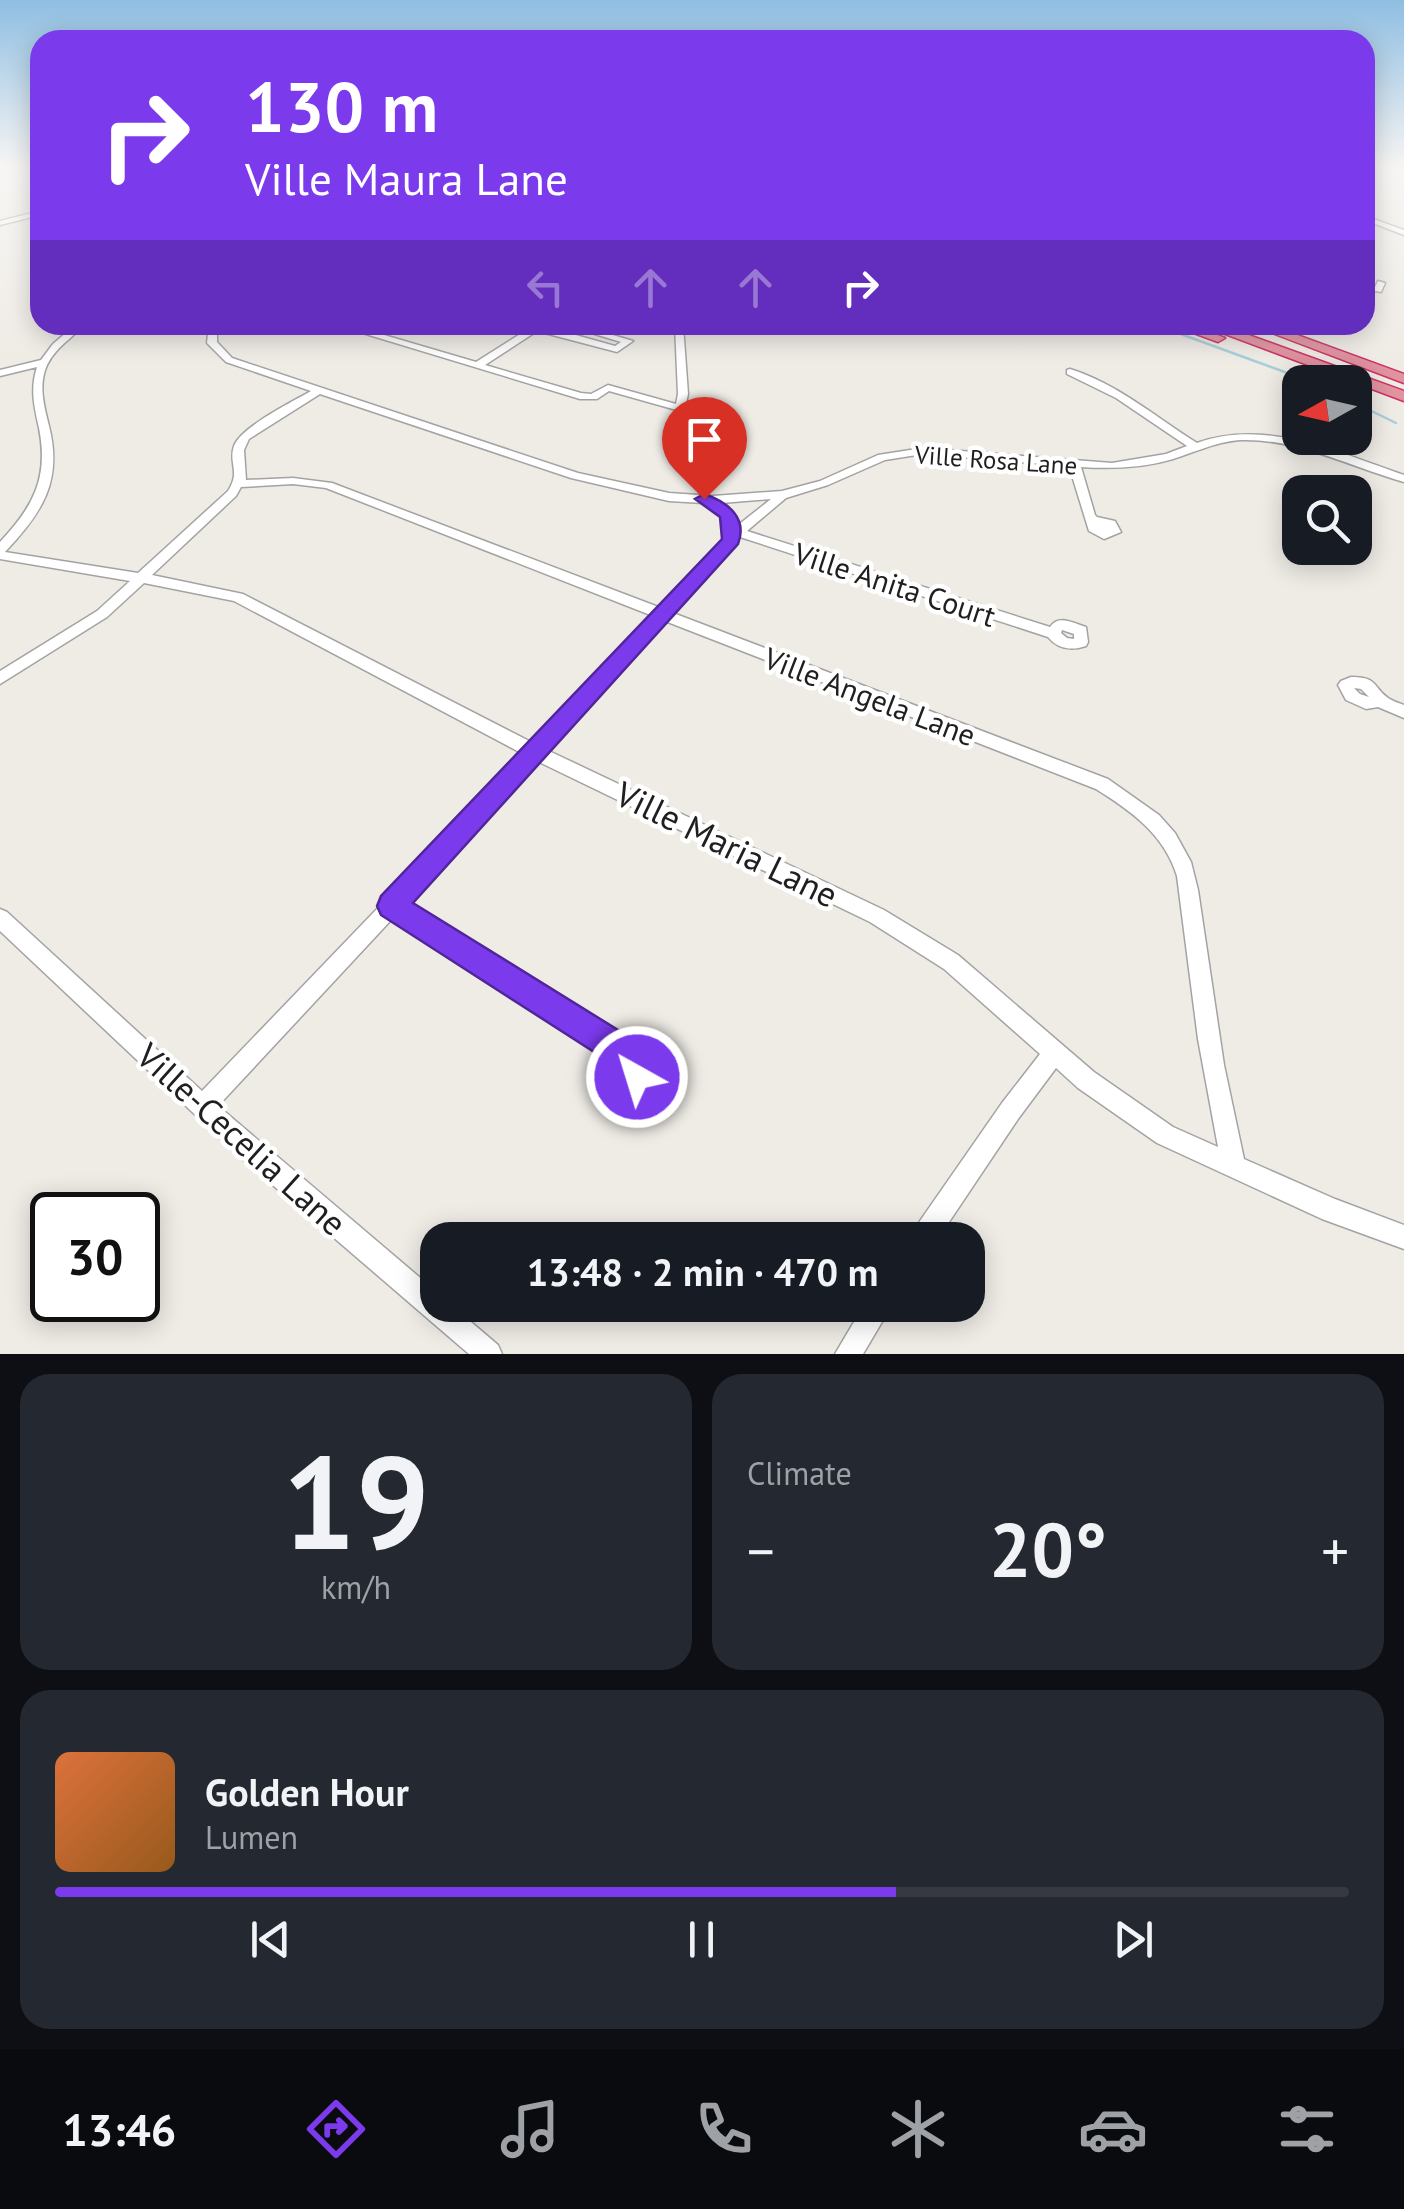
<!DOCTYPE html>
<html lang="en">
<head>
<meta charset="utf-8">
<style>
	body { margin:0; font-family:"PT Sans",sans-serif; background:#242831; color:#f1f3f6; height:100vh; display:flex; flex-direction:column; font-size:38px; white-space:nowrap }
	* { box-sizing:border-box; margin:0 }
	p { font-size:32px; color:#9ea1a6 }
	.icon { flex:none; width:55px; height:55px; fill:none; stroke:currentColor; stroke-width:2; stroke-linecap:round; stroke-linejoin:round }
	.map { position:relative; height:1354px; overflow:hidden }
	.drawer { display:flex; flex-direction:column; gap:20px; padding:20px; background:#0d0f14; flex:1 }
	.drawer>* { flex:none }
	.guide { position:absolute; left:30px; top:30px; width:1345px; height:305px; border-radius:30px; box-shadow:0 5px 25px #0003; background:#7c3aed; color:#fff; overflow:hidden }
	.needle { width:65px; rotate:262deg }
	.buttons { position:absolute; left:1282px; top:365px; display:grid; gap:20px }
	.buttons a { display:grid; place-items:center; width:90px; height:90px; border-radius:20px; background:#171b24; box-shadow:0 5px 25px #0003; font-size:50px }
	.speed { position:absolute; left:30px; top:1192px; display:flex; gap:20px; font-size:50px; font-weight:700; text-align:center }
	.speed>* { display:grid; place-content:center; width:130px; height:130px; border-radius:50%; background:#171b24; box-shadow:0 5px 25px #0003; line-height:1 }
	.speed .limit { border:5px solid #111; border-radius:15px; background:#fff; color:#111 }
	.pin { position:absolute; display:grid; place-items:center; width:85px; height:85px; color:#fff; margin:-102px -42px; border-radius:50% 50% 50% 0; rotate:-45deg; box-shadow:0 0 10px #0007 }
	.pin .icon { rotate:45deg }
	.me { position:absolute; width:110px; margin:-55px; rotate:321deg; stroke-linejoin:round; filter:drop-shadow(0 0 8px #0008) }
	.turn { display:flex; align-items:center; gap:35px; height:210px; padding:0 50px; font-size:45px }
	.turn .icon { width:130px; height:130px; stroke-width:2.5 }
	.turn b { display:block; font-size:70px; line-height:85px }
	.lanes { display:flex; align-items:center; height:95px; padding:0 50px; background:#0003; justify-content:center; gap:50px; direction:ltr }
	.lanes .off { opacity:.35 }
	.big { font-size:75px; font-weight:700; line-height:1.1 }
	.drawer .card { flex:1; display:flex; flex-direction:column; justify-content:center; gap:15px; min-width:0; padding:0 35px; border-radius:30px; background:#242831 }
	.drawer .dial { align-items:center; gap:0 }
	.dial b { font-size:130px; line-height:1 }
	.song { display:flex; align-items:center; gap:30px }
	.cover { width:120px; height:120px; border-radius:15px; background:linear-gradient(135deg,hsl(20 70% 55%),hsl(30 70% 35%)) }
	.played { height:10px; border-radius:5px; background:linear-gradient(90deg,#7c3aed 65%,#363941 65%) }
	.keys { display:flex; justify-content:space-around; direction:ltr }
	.heat { display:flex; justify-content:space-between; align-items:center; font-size:55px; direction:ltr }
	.drawer .tiles { flex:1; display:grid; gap:20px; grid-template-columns:1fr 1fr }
	.card:last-child { grid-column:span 2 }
	.trip { position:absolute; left:420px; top:1222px; width:565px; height:100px; border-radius:30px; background:#171b24; box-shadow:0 5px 25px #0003; font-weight:700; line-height:100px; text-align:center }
	.tab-bar { display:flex; height:160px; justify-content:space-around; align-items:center; background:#090b0e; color:#9ea1a6 }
	.tab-bar .icon { width:70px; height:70px }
	.tab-bar .current { color:#7c3aed }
	.tab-bar b { font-size:45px; color:#f1f3f6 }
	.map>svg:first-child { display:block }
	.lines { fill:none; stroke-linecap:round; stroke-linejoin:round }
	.stream { stroke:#a9ceda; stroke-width:2.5 }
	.minor-casing { stroke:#a3a3a3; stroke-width:3 }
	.highway-casing { stroke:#d03065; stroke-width:3 }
	.minor { fill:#fff; fill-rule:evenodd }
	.highway { fill:#e193a0; fill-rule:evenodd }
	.route { fill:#7c3aed; stroke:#51269a; stroke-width:2.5 }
	.labels { text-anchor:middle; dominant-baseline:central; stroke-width:9; stroke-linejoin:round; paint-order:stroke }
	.far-street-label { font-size:25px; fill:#1f1f1f; stroke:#fff }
	.street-label { font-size:30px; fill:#1f1f1f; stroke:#fff }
	.near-street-label { font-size:35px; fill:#1f1f1f; stroke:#fff }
</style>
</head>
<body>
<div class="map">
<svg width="1404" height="1354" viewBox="0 0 1404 1354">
	<rect width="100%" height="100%" fill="#efece6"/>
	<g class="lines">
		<g class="stream">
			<polyline points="1156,325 1312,382"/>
			<polyline points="1355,403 1396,423"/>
		</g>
		<g class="minor-casing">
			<g id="minor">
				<polygon points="40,211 40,215 0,225 0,221"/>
				<polygon points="1365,216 1404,230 1404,235 1365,220"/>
				<polygon points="1378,281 1385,283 1381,292 1365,289 1365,284 1375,287"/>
				<path d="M75,325H84C72,338 55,348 47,365C38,385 44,406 49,426C63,481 42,513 5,552L138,573L228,491C241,471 228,464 234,446C241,427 292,402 311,391L226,362L207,343L209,325H217V342L232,358L578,473L669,493L713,496L782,491L820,481L878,455L923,448L1112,463L1166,454L1187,446L1116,398L1067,374V370L1070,369C1118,384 1155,417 1197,443C1266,418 1339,453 1404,475V482C1350,467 1297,438 1240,440C1216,442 1195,452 1173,459C1143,468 1111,469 1081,467L1095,515L1097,517L1115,521L1121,532L1104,539L1089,531L1069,466L923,454L885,460L828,485L786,498L747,531L1050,627C1059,614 1073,623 1086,627L1088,642L1086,646C1071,651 1058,649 1048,637L740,537L673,613L1108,779L1159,815L1175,833L1191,862L1198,890L1224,1065L1244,1159L1335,1199L1404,1225V1249L1322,1219L1157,1143L1078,1088L1056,1068L1018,1119L937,1240H910L913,1231L1002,1103L1040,1054L944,969L870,922L539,762L406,905L639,1050C681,1032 704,1088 656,1103L636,1097L626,1079L627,1067L393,918L218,1106L438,1293V1305H451L498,1345L502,1354H469L240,1157L0,931V909L7,912L202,1091L525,755L234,601L144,583L107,617L0,684V671L97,611L130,581L0,559V542C33,507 49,478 39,428C34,406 30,389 37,367L0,376V370L41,360L53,344ZM320,394L571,478L669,501L703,503L722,516L725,526V539L661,608L332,483L293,478L246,480L244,450L249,439ZM293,484L326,488L653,616L535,744L243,594L152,575L236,496L241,487ZM771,499L737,526L732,513L721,503ZM665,621L1096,789C1131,811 1164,834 1177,876L1198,1039L1218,1147L1173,1127L1094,1072L958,955L884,910L549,751ZM1062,630L1074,634V639L1067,638L1061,633ZM652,1067L661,1071V1077L657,1081H651L647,1077V1071Z"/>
				<polygon points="336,325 350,325 476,362 528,329 519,325 540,325 615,346 621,342 565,325 579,325 633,341 617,352 537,331 485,365 581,393 591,394 608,385 676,404 678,394 675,325 683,325 688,394 685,408 680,411 609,391 597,399 580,399"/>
				<path d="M1351,677C1378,677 1372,686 1388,698C1392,701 1399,703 1404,705V718L1378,707L1366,709L1346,700L1338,685L1341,681ZM1354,688L1361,689L1369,697L1360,694Z"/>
				<polygon points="864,1305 892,1305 863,1354 835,1354"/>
			</g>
		</g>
		<g class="highway-casing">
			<g id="highway">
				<polygon points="1172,325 1192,325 1225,338 1218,342"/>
				<polygon points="1201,325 1221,325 1404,391 1404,401"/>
				<polygon points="1251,325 1270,325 1404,374 1404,383"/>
			</g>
		</g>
		<use href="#minor" class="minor"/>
		<use href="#highway" class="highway"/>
	</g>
	<linearGradient id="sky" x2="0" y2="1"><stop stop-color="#8fbee2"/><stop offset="0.47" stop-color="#f8f6f4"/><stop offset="1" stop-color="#f8f6f4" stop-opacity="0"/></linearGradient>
	<rect width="1404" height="359" fill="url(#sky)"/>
	<path class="route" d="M704,494C728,502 748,518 738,544L413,903L652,1051C658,1066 655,1075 649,1089L637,1094L625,1089L622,1070L381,915L377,906L381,896L722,539L720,517L695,499Z"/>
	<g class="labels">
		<g class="far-street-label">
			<text transform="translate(996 460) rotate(4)">Ville Rosa Lane</text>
		</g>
		<g class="street-label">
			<text transform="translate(895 584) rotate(18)">Ville Anita Court</text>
			<text transform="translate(870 696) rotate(21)">Ville Angela Lane</text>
		</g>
		<g class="near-street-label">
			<text transform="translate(727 844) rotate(26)">Ville Maria Lane</text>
			<text transform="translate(242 1139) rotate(42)">Ville-Cecelia Lane</text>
		</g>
	</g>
</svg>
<div class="buttons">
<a><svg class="needle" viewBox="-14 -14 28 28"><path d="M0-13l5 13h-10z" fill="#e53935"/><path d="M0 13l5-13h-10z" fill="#9ea1a6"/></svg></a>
<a><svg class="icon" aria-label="search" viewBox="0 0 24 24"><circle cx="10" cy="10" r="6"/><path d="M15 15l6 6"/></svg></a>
</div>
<div class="speed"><div class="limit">30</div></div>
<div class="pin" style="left:704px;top:499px;background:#d93025"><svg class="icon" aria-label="arrive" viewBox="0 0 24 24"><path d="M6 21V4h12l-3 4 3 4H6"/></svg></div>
<svg class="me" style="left:637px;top:1077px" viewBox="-20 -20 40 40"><circle r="17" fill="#7c3aed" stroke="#fff" stroke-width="3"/><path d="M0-11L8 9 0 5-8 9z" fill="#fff"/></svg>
<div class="trip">13:48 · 2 min · 470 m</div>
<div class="guide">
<div class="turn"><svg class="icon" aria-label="right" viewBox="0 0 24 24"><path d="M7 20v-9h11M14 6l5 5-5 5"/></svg><div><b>130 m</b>Ville Maura Lane</div></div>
<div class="lanes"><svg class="icon off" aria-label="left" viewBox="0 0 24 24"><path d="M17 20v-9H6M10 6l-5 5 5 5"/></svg><svg class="icon off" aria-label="ahead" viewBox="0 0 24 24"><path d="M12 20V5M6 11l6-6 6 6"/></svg><svg class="icon off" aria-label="ahead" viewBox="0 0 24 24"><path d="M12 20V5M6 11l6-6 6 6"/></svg><svg class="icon" aria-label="right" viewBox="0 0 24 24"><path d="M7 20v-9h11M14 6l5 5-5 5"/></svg></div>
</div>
</div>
<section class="drawer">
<div class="tiles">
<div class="card dial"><b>19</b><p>km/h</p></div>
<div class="card"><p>Climate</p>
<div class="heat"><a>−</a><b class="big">20°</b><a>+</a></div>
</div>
<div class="card">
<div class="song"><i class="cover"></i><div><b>Golden Hour</b><p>Lumen</p></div></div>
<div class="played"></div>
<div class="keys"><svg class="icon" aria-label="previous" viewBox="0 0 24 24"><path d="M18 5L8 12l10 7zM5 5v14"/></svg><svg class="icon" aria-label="pause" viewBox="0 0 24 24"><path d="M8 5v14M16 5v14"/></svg><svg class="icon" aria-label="next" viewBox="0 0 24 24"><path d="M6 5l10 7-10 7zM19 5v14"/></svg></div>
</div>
</div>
</section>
<nav class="tab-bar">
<b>13:46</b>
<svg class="icon current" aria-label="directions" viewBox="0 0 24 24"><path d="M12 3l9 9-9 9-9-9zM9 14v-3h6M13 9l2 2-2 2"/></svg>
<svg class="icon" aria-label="music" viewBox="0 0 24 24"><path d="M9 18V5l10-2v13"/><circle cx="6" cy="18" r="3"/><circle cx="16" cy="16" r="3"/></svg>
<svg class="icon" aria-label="phone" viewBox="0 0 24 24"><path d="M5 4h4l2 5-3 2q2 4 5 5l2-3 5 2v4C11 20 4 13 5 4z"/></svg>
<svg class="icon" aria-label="climate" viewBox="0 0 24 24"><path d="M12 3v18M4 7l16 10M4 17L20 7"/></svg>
<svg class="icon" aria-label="car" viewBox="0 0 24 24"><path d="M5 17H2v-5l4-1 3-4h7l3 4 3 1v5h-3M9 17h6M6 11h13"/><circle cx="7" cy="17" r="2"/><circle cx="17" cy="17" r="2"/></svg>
<svg class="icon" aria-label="filters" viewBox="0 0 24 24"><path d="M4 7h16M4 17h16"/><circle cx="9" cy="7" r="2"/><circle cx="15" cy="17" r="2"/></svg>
</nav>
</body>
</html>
